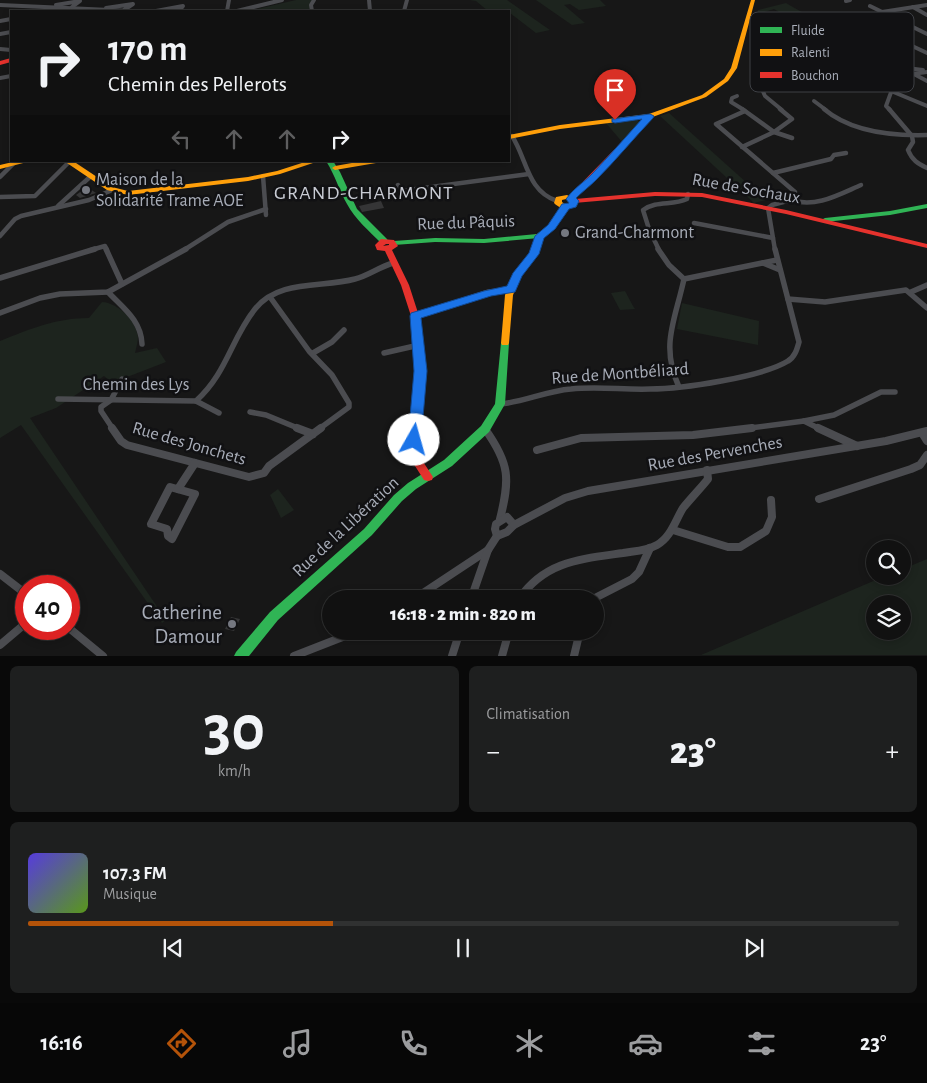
<!DOCTYPE html>
<html lang="fr">
<head>
<meta charset="utf-8">
<style>
	body { margin:0; font-family:"Alegreya Sans",sans-serif; background:#1e1f1f; color:#f1f3f6; height:100vh; display:flex; flex-direction:column; font-size:19px; white-space:nowrap }
	* { box-sizing:border-box; margin:0 }
	p { font-size:16px; color:#9c9d9f }
	.icon { flex:none; width:28px; height:28px; fill:none; stroke:currentColor; stroke-width:2; stroke-linecap:round; stroke-linejoin:round }
	.map { position:relative; height:656px; overflow:hidden }
	.panel { display:flex; flex-direction:column; gap:10px; padding:10px; background:#090909; flex:1 }
	.panel>* { flex:none }
	.banner { position:absolute; left:10px; top:10px; width:500px; height:152px; border-radius:0px; box-shadow:0 2px 8px #0003,0 0 0 1px #303131; background:#111; color:#f1f3f6; overflow:hidden }
	.buttons { position:absolute; left:866px; top:540px; display:grid; gap:10px }
	.buttons a { display:grid; place-items:center; width:45px; height:45px; border-radius:50%; background:#111; box-shadow:0 2px 8px #0003,0 0 0 1px #303131; font-size:25px }
	.speed { position:absolute; left:15px; top:575px; display:flex; gap:10px; font-size:25px; font-weight:700; text-align:center }
	.speed>* { display:grid; place-content:center; width:65px; height:65px; border-radius:50%; background:#111; box-shadow:0 2px 8px #0003,0 0 0 1px #303131; line-height:1 }
	.speed .limit { border:8px solid #d22; background:#fff; color:#111 }
	.pin { position:absolute; display:grid; place-items:center; width:42px; height:42px; color:#fff; margin:-51px -21px; border-radius:50% 50% 50% 0; rotate:-45deg; box-shadow:0 0 5px #0007 }
	.pin .icon { rotate:45deg }
	.me { position:absolute; width:55px; margin:-28px; rotate:7deg; stroke-linejoin:round; filter:drop-shadow(0 0 4px #0008) }
	.turn { display:flex; align-items:center; gap:18px; height:105px; padding:0 15px; font-size:22px }
	.turn .icon { width:65px; height:65px; stroke-width:2.5 }
	.turn b { display:block; font-size:35px; line-height:42px }
	.lanes { display:flex; align-items:center; height:48px; padding:0 15px; background:#0003; justify-content:center; gap:25px; direction:ltr }
	.lanes .off { opacity:.35 }
	.big { font-size:38px; font-weight:800; line-height:1.1 }
	.panel .card { flex:1; display:flex; flex-direction:column; justify-content:center; gap:8px; min-width:0; padding:0 18px; border-radius:8px; background:#1e1f1f }
	.panel .dial { align-items:center; gap:0 }
	.dial b { font-size:65px; line-height:1 }
	.song { display:flex; align-items:center; gap:15px }
	.cover { width:60px; height:60px; border-radius:8px; background:linear-gradient(135deg,hsl(250 70% 55%),hsl(90 70% 35%)) }
	.played { height:5px; border-radius:2px; background:linear-gradient(90deg,#b45309 35%,#303131 35%) }
	.keys { display:flex; justify-content:space-around; direction:ltr }
	.heat { display:flex; justify-content:space-between; align-items:center; font-size:28px; direction:ltr }
	.panel .tiles { flex:1; display:grid; gap:10px; grid-template-columns:1fr 1fr }
	.card:last-child { grid-column:span 2 }
	.trip { position:absolute; left:322px; top:590px; width:282px; height:50px; border-radius:25px; background:#111; box-shadow:0 2px 8px #0003,0 0 0 1px #303131; font-weight:800; line-height:50px; text-align:center }
	.tab-bar { display:flex; height:80px; justify-content:space-around; align-items:center; background:#070707; color:#9c9d9f }
	.tab-bar .icon { width:35px; height:35px }
	.tab-bar .on { color:#b45309 }
	.tab-bar b { font-size:22px; color:#f1f3f6 }
	.map>svg:first-child { display:block }
	.green { fill:#1d241e; fill-rule:evenodd }
	.building { fill:#353536 }
	.lines { fill:none; stroke-linecap:round; stroke-linejoin:round }
	.street-far3 { stroke:#4b4c50; stroke-width:4 }
	.street-far2 { stroke:#4b4c50; stroke-width:4.5 }
	.street-far1 { stroke:#4b4c50; stroke-width:5.5 }
	.street { stroke:#4b4c50; stroke-width:8 }
	.fast { fill:#30b455; fill-rule:evenodd }
	.slow { fill:#ff9f0a; fill-rule:evenodd }
	.jam { fill:#e5322d; fill-rule:evenodd }
	.route { fill:#1a73e8; stroke:#114b97 }
	.poi-dot { fill:#757880; stroke:#111113; stroke-width:2 }
	.labels { text-anchor:middle; dominant-baseline:central; stroke-width:5; stroke-linejoin:round; paint-order:stroke }
	.poi-label { font-size:18px; fill:#a8adb8; stroke:#111113; text-anchor:start }
	.street-label { font-size:18px; fill:#a8adb8; stroke:#111113 }
	.quarter-label { font-size:20px; letter-spacing:1px; fill:#c9ccd4; stroke:#111113 }
	.near-poi-label { font-size:21px; fill:#a8adb8; stroke:#111113; text-anchor:end }
	.key { fill:#111113; stroke:#3e4045; stroke-width:1 }
	.key-label { font-size:14px; fill:#a8adb8 }
</style>
</head>
<body>
<div class="map">
<svg width="927" height="656" viewBox="0 0 927 656">
	<rect width="100%" height="100%" fill="#171717"/>
	<g class="green">
		<polygon points="296,0 312,0 309,11 248,11"/>
		<polygon points="470,0 507,0 550,30 536,33 506,10 488,11 476,1"/>
		<polygon points="536,0 600,0 606,6 579,10 570,4 564,5 585,23 572,25"/>
		<polygon points="786,3 791,6 849,38 832,42 774,9 758,14 758,10"/>
		<polygon points="669,113 766,200 754,203 660,116"/>
		<polygon points="637,120 642,123 623,143 606,123"/>
		<polygon points="625,291 633,306 635,309 620,310 611,293"/>
		<path d="M102,302C118,303 136,320 138,337C138,342 136,348 135,353L157,348L166,362L122,379L117,387L104,376L56,408L30,418L166,620L162,623L21,425L0,438V341C30,329 56,318 89,318Z"/>
		<polygon points="682,303 759,321 758,345 677,329"/>
		<polygon points="278,489 294,510 281,518 270,495"/>
		<path d="M927,559V655H701L885,576H902L903,569ZM875,604H902V631H875Z"/>
	</g>
	<g class="building">
		<polygon points="87,187 96,193 80,198 76,195"/>
		<polygon points="381,201 384,208 362,212 359,206"/>
		<polygon points="231,617 240,619 234,631 225,629"/>
	</g>
	<g class="lines">
		<g class="street-far3">
			<polyline points="369,0 370,11"/>
			<polyline points="846,1 850,0"/>
			<polyline points="0,5 132,11"/>
			<polyline points="56,5 80,1 72,7"/>
			<polyline points="870,6 927,34"/>
			<polyline points="913,7 927,15"/>
			<polyline points="106,8 133,4 124,10"/>
			<polyline points="156,11 183,6 179,11"/>
			<polyline points="227,11 229,0"/>
			<polyline points="237,11 282,0"/>
			<polyline points="312,11 311,5 314,0"/>
			<polyline points="316,11 331,11"/>
			<polyline points="404,11 407,0"/>
			<polyline points="882,12 927,5"/>
			<polyline points="0,21 11,19"/>
			<polyline points="0,34 11,32"/>
			<polyline points="865,45 895,38 927,53"/>
			<polyline points="0,49 11,50"/>
			<polyline points="890,66 923,70"/>
			<polyline points="912,73 927,81"/>
			<polyline points="0,78 11,76"/>
			<polyline points="755,84 761,87 765,96 782,110"/>
			<polyline points="891,91 927,106"/>
			<polyline points="737,96 732,98 731,102 744,110"/>
			<polyline points="814,101 826,110"/>
			<polyline points="890,110 886,106 897,76 927,72"/>
		</g>
		<g class="street-far2">
			<polyline points="742,109 745,111"/>
			<path d="M824,109C851,132 893,136 927,135"/>
			<path d="M889,109L912,136L913,142L908,150C912,160 918,164 927,168"/>
			<path d="M512,136C527,159 527,191 557,201"/>
			<polyline points="742,147 774,132 792,119 780,109"/>
			<polyline points="773,173 831,159 834,155 846,153"/>
			<polyline points="263,176 266,215"/>
			<polyline points="0,177 13,164"/>
			<polyline points="398,185 401,191 529,174"/>
			<polyline points="0,197 35,196 69,162"/>
			<path d="M791,200C816,208 838,195 861,185"/>
			<polyline points="58,206 91,176"/>
			<polyline points="694,223 773,238"/>
			<polyline points="0,236 15,219 21,216 89,200 110,191"/>
			<polyline points="91,250 105,246 107,250"/>
			<polyline points="184,250 228,222 266,209"/>
			<path d="M659,250L649,229L643,210C657,200 672,206 687,199L688,194"/>
			<polyline points="775,250 768,208 772,205 791,200 795,192 716,124 745,111 774,132 792,138"/>
		</g>
		<g class="street-far1">
			<polyline points="106,249 122,284"/>
			<path d="M658,249L669,265L684,279C675,321 660,345 679,387"/>
			<polyline points="763,263 780,270"/>
			<polyline points="0,278 95,249"/>
			<polyline points="684,279 777,260"/>
			<path d="M108,292C123,308 141,320 142,344"/>
			<polyline points="911,292 927,285"/>
			<polyline points="270,297 309,351 332,375 349,403 349,407 319,429"/>
			<polyline points="788,299 825,302 906,290 927,308"/>
			<polyline points="0,313 40,298 60,294 108,292 186,249"/>
			<polyline points="415,316 488,292 511,290"/>
			<polyline points="313,353 332,342 344,330"/>
			<polyline points="384,353 419,345"/>
			<path d="M58,399L196,401C227,373 231,339 255,309C279,279 322,288 355,279C368,276 379,267 393,263"/>
			<polyline points="196,401 219,413"/>
			<path d="M500,404C524,402 546,391 571,389C597,386 624,390 650,389C682,389 762,377 788,361C795,357 797,349 799,342L775,249"/>
			<polyline points="250,412 266,415 300,429"/>
			<polyline points="804,421 834,415 881,392 895,392"/>
			<polyline points="113,429 101,411 101,407 111,400 122,379"/>
			<polyline points="742,429 804,421 820,429"/>
		</g>
		<g class="street">
			<polyline points="112,428 121,441 127,445 249,477 264,473 269,466 321,428"/>
			<polyline points="297,428 313,434"/>
			<polyline points="818,428 857,446"/>
			<path d="M485,429C510,464 510,479 500,519"/>
			<polyline points="922,433 927,441"/>
			<polyline points="537,450 581,438 693,435 752,428"/>
			<polygon points="170,487 195,494 172,539 168,536 167,529 151,524"/>
			<polyline points="178,489 195,463"/>
			<polyline points="819,499 911,469 920,465 927,455"/>
			<polygon points="507,517 514,525 507,532 497,536 495,529 496,524"/>
			<polyline points="514,525 565,498 588,491 886,441 927,431"/>
			<polyline points="673,530 728,547 740,547 766,531 772,517 771,500"/>
			<polyline points="0,574 26,594"/>
			<polyline points="414,599 488,550"/>
			<polyline points="471,599 488,550 497,536"/>
			<path d="M519,599C545,561 581,559 623,553C635,551 646,551 657,545C671,537 675,521 683,508C691,498 700,489 708,479L707,470"/>
			<polyline points="593,599 632,579 639,572 650,548"/>
			<polyline points="69,628 103,656"/>
			<polyline points="0,645 26,623"/>
			<polyline points="294,656 358,631"/>
			<polyline points="452,656 460,631"/>
			<polyline points="502,656 509,631"/>
			<polyline points="574,656 580,631"/>
		</g>
		<g class="fast">
			<path d="M326,161H333L340,172L357,209L387,239L388,241L387,243H381C369,231 355,219 347,204C339,190 335,175 326,161Z"/>
			<polygon points="927,204 927,208 890,215 825,222 821,220 825,218 890,211"/>
			<polygon points="562,205 568,205 569,207 555,229 539,238 484,243 435,242 394,245 390,243 394,241 435,238 484,239 537,234 549,225"/>
			<polygon points="505,340 509,343 505,404 489,432 452,466 416,489 402,501 372,535 278,620 249,656 234,656 236,652 270,612 364,529 394,495 408,483 444,460 481,426 495,404 501,343"/>
		</g>
		<g class="slow">
			<polygon points="751,0 755,0 737,68 728,81 706,97 650,118 560,129 509,139 509,135 560,125 649,114 702,95 724,79 731,68"/>
			<polygon points="17,161 31,161 0,169 0,165"/>
			<polygon points="64,161 73,161 112,187 128,191 248,177 277,171 308,161 319,161 280,174 248,181 128,195 107,190"/>
			<polygon points="363,161 379,161 376,163 335,170 332,168 335,166"/>
			<path d="M567,195L578,201L576,207C567,209 561,210 554,203L556,197ZM566,199L570,202V204L566,205L562,202V200Z"/>
			<polygon points="536,234 542,234 543,236 538,254 521,276 513,295 509,343 508,345 502,345 501,343 505,295 513,275 530,254"/>
		</g>
		<g class="jam">
			<polygon points="11,58 11,62 0,65 0,61"/>
			<polygon points="650,114 652,115 652,117 575,199 655,192 702,193 786,210 927,244 927,248 786,214 702,197 655,196 574,203 568,201 568,197 648,115"/>
			<path d="M381,239L394,240L398,246L392,250L409,285L419,316L426,371L418,454L433,477L432,480L428,481L424,480L408,455L416,371L411,316L401,285L385,251L377,250L375,245ZM386,244H389V245L383,246Z"/>
		</g>
	</g>
	<path class="route" d="M650,114L654,116L653,118C634,138 616,160 596,180C590,186 582,192 576,198L579,201L576,207L569,209L555,229L544,238L539,254L522,276L515,292L491,296L421,318L427,371L421,440L419,443L414,445L410,443L408,440L414,371L410,316L411,313L484,291L507,286L513,273L529,253L535,236L548,225L562,204L569,203L566,199C573,189 583,183 592,174C609,156 625,138 642,119L615,123L612,122V119Z"/>
	<g class="poi-dot">
		<circle cx="86" cy="190" r="5"/>
		<circle cx="565" cy="233" r="5"/>
		<circle cx="232" cy="624" r="5"/>
	</g>
	<g class="labels">
		<g class="poi-label">
			<text x="96" y="180">Maison de la<tspan x="96" dy="21">Solidarité Trame AOE</tspan></text>
			<text x="575" y="233">Grand-Charmont</text>
		</g>
		<g class="street-label">
			<text transform="translate(746 189) rotate(10)">Rue de Sochaux</text>
			<text transform="translate(466 223) rotate(-2)">Rue du Pâquis</text>
			<text transform="translate(620 374) rotate(-4)">Rue de Montbéliard</text>
			<text x="136" y="385">Chemin des Lys</text>
			<text transform="translate(189 444) rotate(16)">Rue des Jonchets</text>
			<text transform="translate(715 454) rotate(-10)">Rue des Pervenches</text>
			<text transform="translate(346 527) rotate(-43)">Rue de la Libération</text>
		</g>
		<g class="quarter-label">
			<text x="364" y="193">GRAND-CHARMONT</text>
		</g>
		<g class="near-poi-label">
			<text x="222" y="612">Catherine<tspan x="222" dy="24">Damour</tspan></text>
		</g>
	</g>
	<rect x="750" y="12" width="164" height="80" rx="8" class="key"/>
	<rect x="760" y="27" width="22" height="6" fill="#30b455"/>
	<rect x="760" y="49" width="22" height="7" fill="#ff9f0a"/>
	<rect x="760" y="72" width="22" height="6" fill="#e5322d"/>
	<g class="key-label">
		<text x="791" y="35">Fluide</text>
		<text x="791" y="57">Ralenti</text>
		<text x="791" y="80">Bouchon</text>
	</g>
</svg>
<div class="buttons">
<a><svg class="icon" aria-label="search" viewBox="0 0 24 24"><circle cx="10" cy="10" r="6"/><path d="M15 15l6 6"/></svg></a>
<a><svg class="icon" aria-label="layers" viewBox="0 0 24 24"><path d="M12 4l9 5-9 5-9-5zM3 14l9 5 9-5"/></svg></a>
</div>
<div class="speed"><div class="limit">40</div></div>
<div class="pin" style="left:615px;top:120px;background:#d93025"><svg class="icon" aria-label="arrive" viewBox="0 0 24 24"><path d="M6 21V4h12l-3 4 3 4H6"/></svg></div>
<svg class="me" style="left:414px;top:440px" viewBox="-20 -20 40 40"><circle r="19" fill="#fff"/><path d="M0-13L10 11 0 6-10 11z" fill="#1a73e8"/></svg>
<div class="trip">16:18 · 2 min · 820 m</div>
<div class="banner">
<div class="turn"><svg class="icon" aria-label="right" viewBox="0 0 24 24"><path d="M7 20v-9h11M14 6l5 5-5 5"/></svg><div><b>170 m</b>Chemin des Pellerots</div></div>
<div class="lanes"><svg class="icon off" aria-label="left" viewBox="0 0 24 24"><path d="M17 20v-9H6M10 6l-5 5 5 5"/></svg><svg class="icon off" aria-label="ahead" viewBox="0 0 24 24"><path d="M12 20V5M6 11l6-6 6 6"/></svg><svg class="icon off" aria-label="ahead" viewBox="0 0 24 24"><path d="M12 20V5M6 11l6-6 6 6"/></svg><svg class="icon" aria-label="right" viewBox="0 0 24 24"><path d="M7 20v-9h11M14 6l5 5-5 5"/></svg></div>
</div>
</div>
<section class="panel">
<div class="tiles">
<div class="card dial"><b>30</b><p>km/h</p></div>
<div class="card"><p>Climatisation</p>
<div class="heat"><a>−</a><b class="big">23°</b><a>+</a></div>
</div>
<div class="card">
<div class="song"><i class="cover"></i><div><b>107.3 FM</b><p>Musique</p></div></div>
<div class="played"></div>
<div class="keys"><svg class="icon" aria-label="previous" viewBox="0 0 24 24"><path d="M18 5L8 12l10 7zM5 5v14"/></svg><svg class="icon" aria-label="pause" viewBox="0 0 24 24"><path d="M8 5v14M16 5v14"/></svg><svg class="icon" aria-label="next" viewBox="0 0 24 24"><path d="M6 5l10 7-10 7zM19 5v14"/></svg></div>
</div>
</div>
</section>
<nav class="tab-bar">
<b>16:16</b>
<svg class="icon on" aria-label="directions" viewBox="0 0 24 24"><path d="M12 3l9 9-9 9-9-9zM9 14v-3h6M13 9l2 2-2 2"/></svg>
<svg class="icon" aria-label="music" viewBox="0 0 24 24"><path d="M9 18V5l10-2v13"/><circle cx="6" cy="18" r="3"/><circle cx="16" cy="16" r="3"/></svg>
<svg class="icon" aria-label="phone" viewBox="0 0 24 24"><path d="M5 4h4l2 5-3 2q2 4 5 5l2-3 5 2v4C11 20 4 13 5 4z"/></svg>
<svg class="icon" aria-label="climate" viewBox="0 0 24 24"><path d="M12 3v18M4 7l16 10M4 17L20 7"/></svg>
<svg class="icon" aria-label="car" viewBox="0 0 24 24"><path d="M5 17H2v-5l4-1 3-4h7l3 4 3 1v5h-3M9 17h6M6 11h13"/><circle cx="7" cy="17" r="2"/><circle cx="17" cy="17" r="2"/></svg>
<svg class="icon" aria-label="filters" viewBox="0 0 24 24"><path d="M4 7h16M4 17h16"/><circle cx="9" cy="7" r="2"/><circle cx="15" cy="17" r="2"/></svg>
<b>23°</b>
</nav>
</body>
</html>
